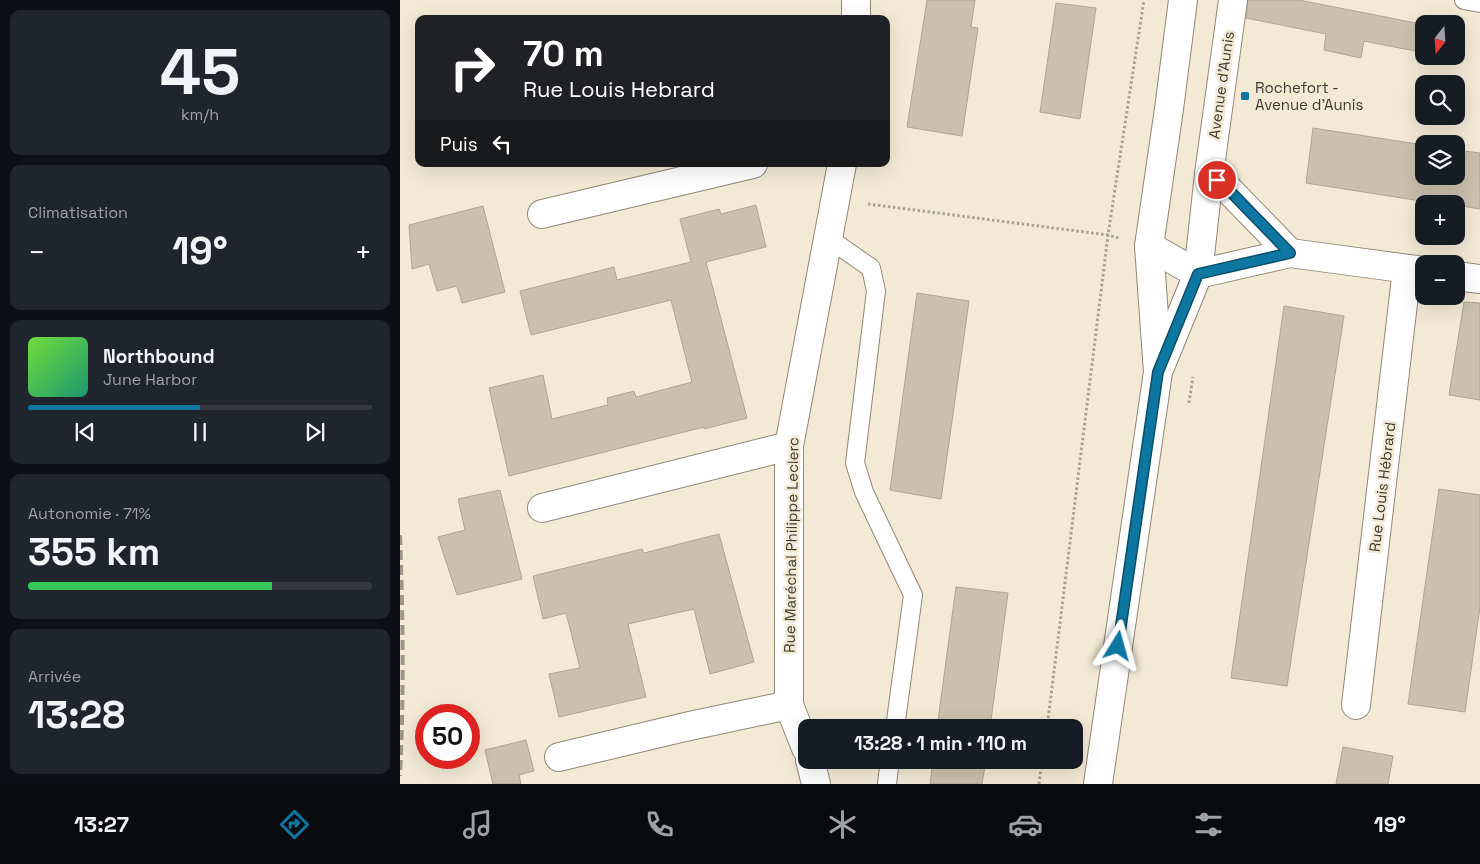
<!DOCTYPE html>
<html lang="fr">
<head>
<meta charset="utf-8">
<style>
	body { margin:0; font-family:"Space Grotesk",sans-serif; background:#20242c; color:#f1f3f6; height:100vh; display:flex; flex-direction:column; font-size:19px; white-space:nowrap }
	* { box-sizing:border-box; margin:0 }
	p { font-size:16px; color:#9ea1a6 }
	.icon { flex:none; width:28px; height:28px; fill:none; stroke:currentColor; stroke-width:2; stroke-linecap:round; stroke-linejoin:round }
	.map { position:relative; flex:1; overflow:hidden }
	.details { display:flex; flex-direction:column; gap:10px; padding:10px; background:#0d0f14; width:400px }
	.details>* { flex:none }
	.guide { position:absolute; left:15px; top:15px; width:475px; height:152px; border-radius:10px; box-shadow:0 5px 20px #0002; background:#202124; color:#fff; overflow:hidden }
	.needle { width:32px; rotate:197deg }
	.buttons { position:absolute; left:1015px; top:15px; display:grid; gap:10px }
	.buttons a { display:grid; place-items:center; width:50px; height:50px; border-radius:10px; background:#171b24; box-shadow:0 5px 20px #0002; font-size:25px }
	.speed { position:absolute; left:15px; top:704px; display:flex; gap:10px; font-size:25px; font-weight:700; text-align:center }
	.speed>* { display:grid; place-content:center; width:65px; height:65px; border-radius:50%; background:#171b24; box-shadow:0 5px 20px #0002; line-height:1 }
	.speed .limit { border:8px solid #d22; background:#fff; color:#111 }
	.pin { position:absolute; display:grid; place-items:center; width:42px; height:42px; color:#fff; margin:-21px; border:2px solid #fff; border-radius:50%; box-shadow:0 1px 5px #0007 }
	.me { position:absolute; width:55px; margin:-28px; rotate:8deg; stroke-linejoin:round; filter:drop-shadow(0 0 4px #0008) }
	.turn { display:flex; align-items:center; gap:18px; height:105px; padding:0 25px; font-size:22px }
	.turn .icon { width:65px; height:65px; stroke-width:2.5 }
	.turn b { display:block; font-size:35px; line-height:42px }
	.then { display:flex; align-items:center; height:48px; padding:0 25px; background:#0003; gap:10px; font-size:19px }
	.big { font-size:38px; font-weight:700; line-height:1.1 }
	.details .card { flex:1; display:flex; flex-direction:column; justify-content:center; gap:8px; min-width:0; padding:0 18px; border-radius:10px; background:#20242c }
	.details .dial { align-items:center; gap:0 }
	.dial b { font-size:65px; line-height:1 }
	.song { display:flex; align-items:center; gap:15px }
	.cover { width:60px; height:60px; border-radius:8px; background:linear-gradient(135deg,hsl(100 70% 55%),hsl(160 70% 35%)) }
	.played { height:5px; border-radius:2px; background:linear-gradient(90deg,#0d77a2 50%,#363941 50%) }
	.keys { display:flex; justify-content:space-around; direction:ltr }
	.heat { display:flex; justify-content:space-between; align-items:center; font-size:28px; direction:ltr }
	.charge { height:8px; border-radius:4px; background:linear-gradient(90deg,#34c759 71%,#363941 0) }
	.trip { position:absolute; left:398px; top:719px; width:285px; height:50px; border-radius:10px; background:#171b24; box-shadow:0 5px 20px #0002; font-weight:700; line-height:50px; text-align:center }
	.dock { display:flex; height:80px; justify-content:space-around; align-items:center; background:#090b0e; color:#9ea1a6 }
	.dock .icon { width:35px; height:35px }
	.dock .on { color:#0d77a2 }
	.dock b { font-size:22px; color:#f1f3f6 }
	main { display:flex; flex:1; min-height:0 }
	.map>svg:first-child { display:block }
	.building { fill:#cbc0ad; stroke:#afa593 }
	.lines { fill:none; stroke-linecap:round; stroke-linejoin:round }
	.lane-casing { stroke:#918876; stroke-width:20 }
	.street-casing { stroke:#918876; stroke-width:30 }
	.secondary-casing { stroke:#918876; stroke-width:30 }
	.path { stroke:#aaa293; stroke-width:3; stroke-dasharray:2.5 2.5; stroke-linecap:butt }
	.lane { stroke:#fff; stroke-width:18 }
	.street { stroke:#fff; stroke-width:28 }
	.secondary { stroke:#fff; stroke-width:28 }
	.rail { stroke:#9d9688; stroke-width:4; stroke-dasharray:10 5; stroke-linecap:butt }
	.route-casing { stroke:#084d69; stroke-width:12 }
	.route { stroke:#0d77a2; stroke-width:9 }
	.poi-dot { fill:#0d77a2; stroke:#f3e9d5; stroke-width:2 }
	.labels { text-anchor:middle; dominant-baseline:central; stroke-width:5; stroke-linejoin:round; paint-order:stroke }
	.street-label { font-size:15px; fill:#3f3b33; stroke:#f3e9d5 }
	.poi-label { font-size:15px; fill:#3f3b33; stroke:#f3e9d5; text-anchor:start }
</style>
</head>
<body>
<main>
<section class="details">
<div class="card dial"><b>45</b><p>km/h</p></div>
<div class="card"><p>Climatisation</p>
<div class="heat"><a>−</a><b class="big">19°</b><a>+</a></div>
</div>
<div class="card">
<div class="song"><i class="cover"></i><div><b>Northbound</b><p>June Harbor</p></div></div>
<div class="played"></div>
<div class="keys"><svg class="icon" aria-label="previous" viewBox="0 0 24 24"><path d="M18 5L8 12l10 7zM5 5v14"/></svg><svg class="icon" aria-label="pause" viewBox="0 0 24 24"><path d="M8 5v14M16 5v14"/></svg><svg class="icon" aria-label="next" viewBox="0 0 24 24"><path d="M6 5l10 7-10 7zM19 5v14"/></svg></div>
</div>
<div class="card"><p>Autonomie · 71%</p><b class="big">355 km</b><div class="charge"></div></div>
<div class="card"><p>Arrivée</p><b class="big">13:28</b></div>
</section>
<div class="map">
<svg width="1080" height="784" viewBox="0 0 1080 784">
	<rect width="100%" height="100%" fill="#f3e9d5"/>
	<g class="building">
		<polygon points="527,0 575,0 571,27 578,28 562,136 507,127"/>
		<polygon points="848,0 899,0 1021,24 1015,51 964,41 961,58 924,50 926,34 846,18"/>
		<polygon points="656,3 696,8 680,119 640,112"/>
		<polygon points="913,128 1024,145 1024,176 1056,176 1056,150 1080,153 1080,209 1056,205 1056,204 1021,199 1021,201 906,183"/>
		<polygon points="356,205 366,247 306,262 347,418 304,429 304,427 109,476 89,388 143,375 152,419 208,405 207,398 234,391 236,397 292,382 271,300 131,335 120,291 214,267 217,280 291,262 280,219 319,209 321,214"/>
		<polygon points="83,206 105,292 62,303 57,286 37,291 29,264 12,269 9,225"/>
		<polygon points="517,293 569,301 541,499 490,490"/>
		<polygon points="1064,302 1080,303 1080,400 1049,395"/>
		<polygon points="884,306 944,316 887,686 831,678"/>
		<polygon points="1039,489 1080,495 1080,607 1065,712 1008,704"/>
		<polygon points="100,490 122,579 57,595 38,537 65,530 58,499"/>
		<polygon points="319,534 354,662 310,674 294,609 228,624 246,697 159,717 149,674 180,668 166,613 143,619 133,576 242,549 244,553"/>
		<polygon points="556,587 608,593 590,728 537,728"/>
		<polygon points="126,740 134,771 119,775 121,784 93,784 85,750"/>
		<polygon points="943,747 993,756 988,784 936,784"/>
		<polygon points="533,760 586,760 582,784 530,784"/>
	</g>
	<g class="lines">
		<g class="lane-casing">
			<g id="lane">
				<polyline points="1064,0 1080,3"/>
				<polyline points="428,238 471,268 476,291 455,463 464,492 513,595 495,728"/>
				<polyline points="487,784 490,760"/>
			</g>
		</g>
		<g class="street-casing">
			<g id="street">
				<polyline points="456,0 456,19"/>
				<polyline points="809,174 825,186 890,253"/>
				<polyline points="142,214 353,164"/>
				<polyline points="749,246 798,274 890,253 1024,271"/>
				<polyline points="1056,276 1080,279"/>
				<polyline points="142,508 389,446"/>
				<polyline points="956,705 1007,269"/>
				<polyline points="406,748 389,705 389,446 442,164"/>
				<polyline points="159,757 285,727 389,705"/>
				<polyline points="410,760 416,784"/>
			</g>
		</g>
		<g class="secondary-casing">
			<g id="secondary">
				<polyline points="760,367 798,274 809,174 833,0"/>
				<polyline points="698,784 758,372 749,246 769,109 783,0"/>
			</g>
		</g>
		<g class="path">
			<polyline points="468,204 708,235 744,0"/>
			<polyline points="789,403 793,377"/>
			<polyline points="647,728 708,235 719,238"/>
			<polyline points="639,784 642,760"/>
		</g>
		<use href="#lane" class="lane"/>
		<use href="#street" class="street"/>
		<use href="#secondary" class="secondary"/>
		<path class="rail" d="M0,535C3,615 4,696 0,776"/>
	</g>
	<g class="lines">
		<g class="route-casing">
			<polyline id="route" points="718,646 758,372 798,274 890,253 825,186 817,180"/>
		</g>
		<use href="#route" class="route"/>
	</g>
	<rect class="poi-dot" x="840" y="91" width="10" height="10" rx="2.5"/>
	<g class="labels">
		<g class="street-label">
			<text transform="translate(821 85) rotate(-82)">Avenue d'Aunis</text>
			<text transform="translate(982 487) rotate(-83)">Rue Louis Hébrard</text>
			<text transform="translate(391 545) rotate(-89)">Rue Maréchal Philippe Leclerc</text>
		</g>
		<g class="poi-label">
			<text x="855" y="87">Rochefort -<tspan x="855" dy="17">Avenue d'Aunis</tspan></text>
		</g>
	</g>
</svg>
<div class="buttons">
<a><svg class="needle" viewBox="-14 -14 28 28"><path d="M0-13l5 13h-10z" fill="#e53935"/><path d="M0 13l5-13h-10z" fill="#9ea1a6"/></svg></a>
<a><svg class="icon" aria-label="search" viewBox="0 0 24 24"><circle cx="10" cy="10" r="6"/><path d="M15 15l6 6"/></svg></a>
<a><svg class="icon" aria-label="layers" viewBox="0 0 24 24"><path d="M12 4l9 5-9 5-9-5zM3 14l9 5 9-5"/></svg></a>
<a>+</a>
<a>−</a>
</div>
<div class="speed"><div class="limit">50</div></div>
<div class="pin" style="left:817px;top:180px;background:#d93025"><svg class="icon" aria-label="arrive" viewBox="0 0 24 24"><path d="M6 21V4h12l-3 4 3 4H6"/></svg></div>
<svg class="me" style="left:718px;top:646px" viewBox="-20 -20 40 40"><path d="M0-17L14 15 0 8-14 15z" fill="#0d77a2" stroke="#fff" stroke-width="4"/></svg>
<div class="trip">13:28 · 1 min · 110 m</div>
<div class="guide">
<div class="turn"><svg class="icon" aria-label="right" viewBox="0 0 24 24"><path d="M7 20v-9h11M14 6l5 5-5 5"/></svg><div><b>70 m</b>Rue Louis Hebrard</div></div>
<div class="then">Puis<svg class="icon" aria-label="left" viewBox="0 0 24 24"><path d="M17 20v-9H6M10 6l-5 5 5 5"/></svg></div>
</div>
</div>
</main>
<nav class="dock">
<b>13:27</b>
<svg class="icon on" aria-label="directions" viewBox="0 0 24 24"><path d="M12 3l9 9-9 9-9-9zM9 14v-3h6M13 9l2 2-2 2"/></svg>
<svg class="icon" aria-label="music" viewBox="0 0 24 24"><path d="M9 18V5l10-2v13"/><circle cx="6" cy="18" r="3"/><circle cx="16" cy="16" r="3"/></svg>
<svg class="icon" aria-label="phone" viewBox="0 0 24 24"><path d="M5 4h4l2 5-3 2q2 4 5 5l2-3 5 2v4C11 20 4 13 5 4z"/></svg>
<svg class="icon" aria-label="climate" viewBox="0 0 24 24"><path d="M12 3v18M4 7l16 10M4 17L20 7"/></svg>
<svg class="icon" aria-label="car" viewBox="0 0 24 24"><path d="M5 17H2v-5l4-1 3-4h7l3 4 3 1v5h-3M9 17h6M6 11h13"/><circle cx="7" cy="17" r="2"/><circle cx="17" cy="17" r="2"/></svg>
<svg class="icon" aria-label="filters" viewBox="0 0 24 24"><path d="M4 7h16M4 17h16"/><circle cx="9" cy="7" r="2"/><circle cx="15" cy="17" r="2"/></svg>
<b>19°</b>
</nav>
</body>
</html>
